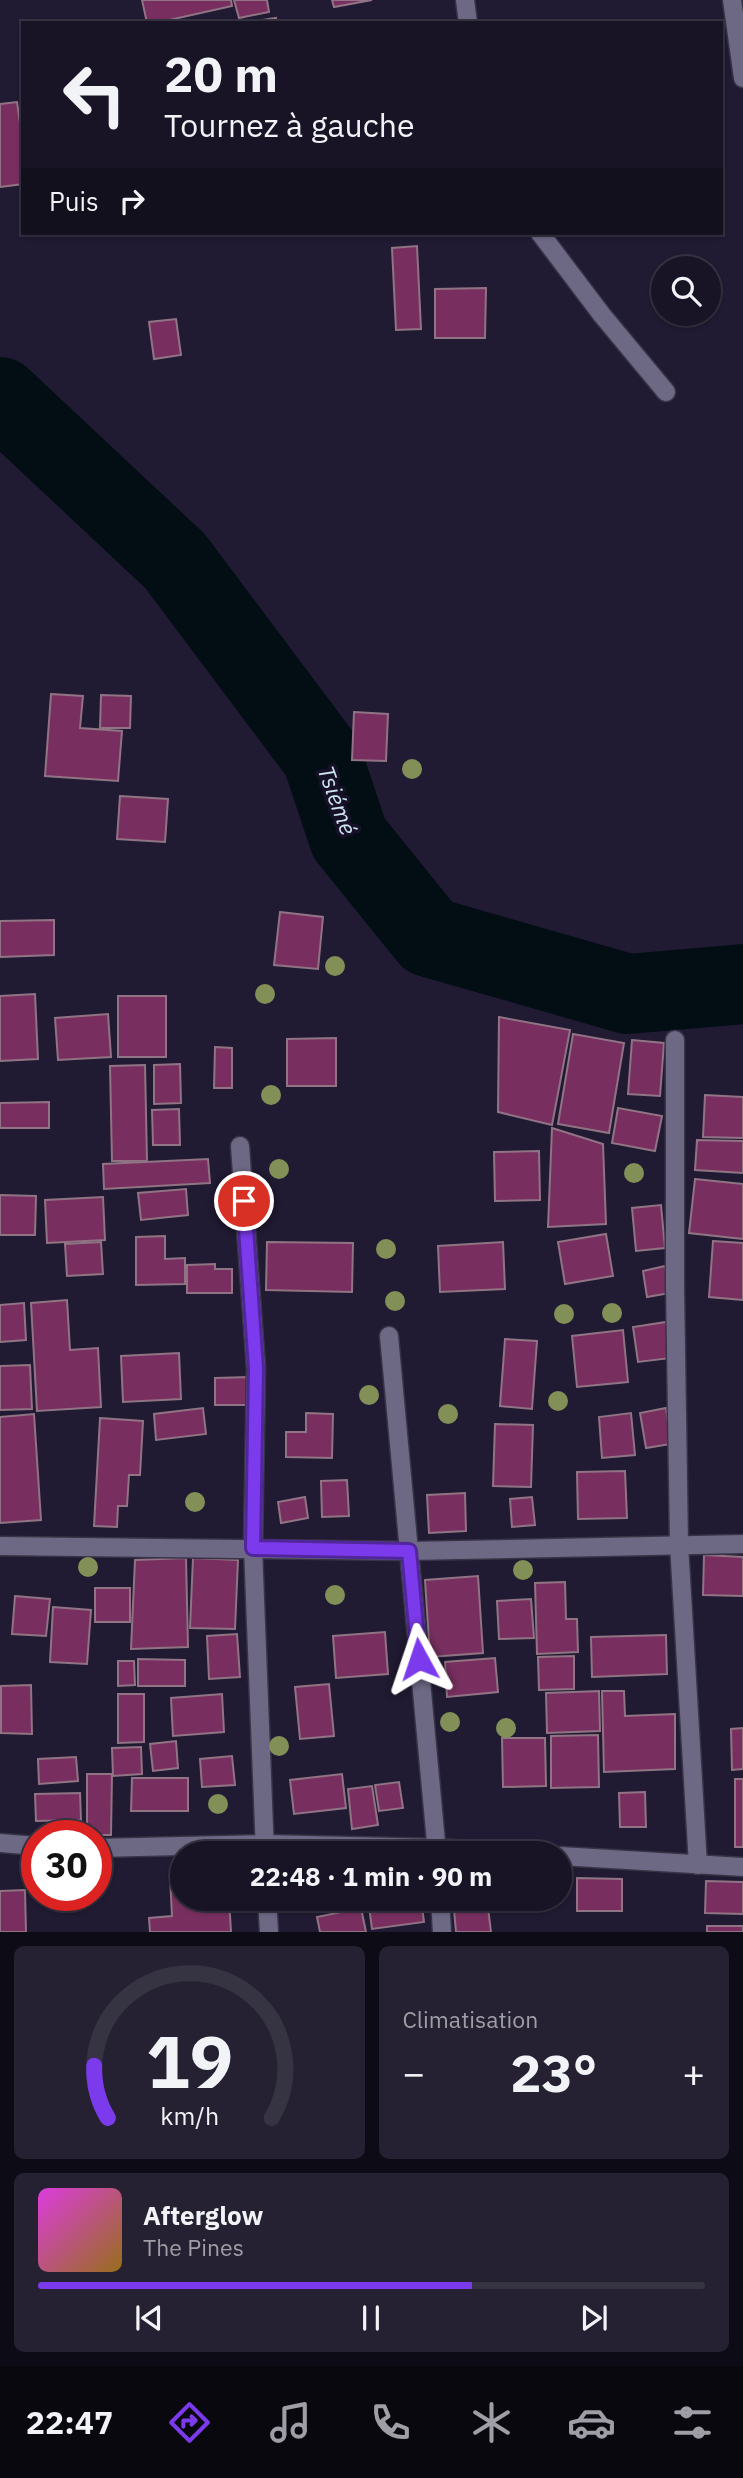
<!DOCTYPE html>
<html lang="fr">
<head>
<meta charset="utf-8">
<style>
	body { margin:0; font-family:"IBM Plex Sans",sans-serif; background:#252132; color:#f1f3f6; height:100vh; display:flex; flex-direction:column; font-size:26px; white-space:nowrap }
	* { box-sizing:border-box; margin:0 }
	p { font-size:23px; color:#9f9ea7 }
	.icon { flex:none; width:38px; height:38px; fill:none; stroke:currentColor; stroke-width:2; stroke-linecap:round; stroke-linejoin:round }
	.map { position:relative; height:1932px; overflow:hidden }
	.panel { display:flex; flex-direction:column; gap:14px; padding:14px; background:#0d0b15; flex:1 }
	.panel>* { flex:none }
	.top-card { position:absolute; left:21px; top:21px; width:702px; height:214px; border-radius:0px; box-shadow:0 2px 5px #0004,0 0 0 2px #363343; background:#181426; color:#f1f3f6; overflow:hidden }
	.controls { position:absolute; left:651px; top:256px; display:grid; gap:14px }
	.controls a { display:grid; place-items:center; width:70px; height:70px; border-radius:50%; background:#181426; box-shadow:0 2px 5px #0004,0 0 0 2px #363343; font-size:35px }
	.speed { position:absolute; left:21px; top:1820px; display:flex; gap:14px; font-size:35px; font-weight:700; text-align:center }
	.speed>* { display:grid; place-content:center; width:91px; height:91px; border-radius:50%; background:#181426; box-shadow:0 2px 5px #0004,0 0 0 2px #363343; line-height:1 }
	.speed .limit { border:10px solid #d22; background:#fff; color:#111 }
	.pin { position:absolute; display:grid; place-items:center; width:60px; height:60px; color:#fff; margin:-30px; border:4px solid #fff; border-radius:50%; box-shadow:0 2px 7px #0007 }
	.me { position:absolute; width:77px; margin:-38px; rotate:355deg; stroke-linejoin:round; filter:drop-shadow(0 0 5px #0008) }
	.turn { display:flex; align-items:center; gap:24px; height:147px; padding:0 28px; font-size:32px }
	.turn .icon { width:91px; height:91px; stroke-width:2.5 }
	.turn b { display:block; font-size:49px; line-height:60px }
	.then { display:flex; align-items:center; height:66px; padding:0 28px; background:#0003; gap:14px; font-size:26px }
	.big { font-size:52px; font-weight:700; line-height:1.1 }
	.panel .tile { flex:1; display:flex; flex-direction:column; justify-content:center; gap:10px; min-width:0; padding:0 24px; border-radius:10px; background:#252132 }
	.panel .dial { align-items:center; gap:0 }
	.dial svg { height:182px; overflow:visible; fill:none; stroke:#363343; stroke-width:7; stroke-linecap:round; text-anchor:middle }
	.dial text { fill:#f1f3f6; stroke:none }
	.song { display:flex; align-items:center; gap:21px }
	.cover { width:84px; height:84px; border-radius:10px; background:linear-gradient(135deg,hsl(300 70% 55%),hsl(40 70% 35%)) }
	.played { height:7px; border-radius:4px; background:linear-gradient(90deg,#7c3aed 65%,#363343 65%) }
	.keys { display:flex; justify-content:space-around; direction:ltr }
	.heat { display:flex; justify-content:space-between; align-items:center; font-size:38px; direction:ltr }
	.panel .tiles { flex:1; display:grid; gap:14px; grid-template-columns:1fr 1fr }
	.tile:last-child { grid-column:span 2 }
	.trip { position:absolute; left:170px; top:1841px; width:402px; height:70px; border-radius:35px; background:#181426; box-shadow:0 2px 5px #0004,0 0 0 2px #363343; font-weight:700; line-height:70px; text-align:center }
	.menu { display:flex; height:112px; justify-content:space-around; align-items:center; background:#0a080f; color:#9f9ea7 }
	.menu .icon { width:49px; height:49px }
	.menu .active { color:#7c3aed }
	.menu b { font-size:32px; color:#f1f3f6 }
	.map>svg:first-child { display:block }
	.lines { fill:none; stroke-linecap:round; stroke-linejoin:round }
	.river { stroke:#030e14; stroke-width:80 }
	.building { fill:#782f5f; stroke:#907384; stroke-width:2 }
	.lane-casing { stroke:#383447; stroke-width:21 }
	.street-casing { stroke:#383447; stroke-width:21 }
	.lane { stroke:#6d6884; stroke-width:18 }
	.street { stroke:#6d6884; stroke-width:18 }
	.tree { fill:#828f57 }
	.route-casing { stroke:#51269a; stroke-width:18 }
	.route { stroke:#7c3aed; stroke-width:12 }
	.labels { text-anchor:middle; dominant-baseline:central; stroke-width:7; stroke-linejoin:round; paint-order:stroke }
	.water-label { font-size:23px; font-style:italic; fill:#cde4f0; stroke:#171128 }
</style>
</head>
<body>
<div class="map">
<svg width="743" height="1932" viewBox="0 0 743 1932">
	<rect width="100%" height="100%" fill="#201a32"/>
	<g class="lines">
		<polyline class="river" points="0,397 175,561 322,757 349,838 429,937 628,994 743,984"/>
	</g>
	<g class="building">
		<polygon points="142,0 231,0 232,6 156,23 147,23"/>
		<polygon points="234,0 267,0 269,12 239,18"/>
		<polygon points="332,0 372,0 334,7"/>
		<polygon points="276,18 277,23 249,23 249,22"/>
		<polygon points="17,102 23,145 23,184 0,187 0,104"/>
		<polygon points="417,246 421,329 396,330 392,248"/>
		<polygon points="486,288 485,338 435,338 435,289"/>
		<polygon points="176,319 181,355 154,359 149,322"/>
		<polygon points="51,694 83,696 80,728 122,731 118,781 45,776"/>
		<polygon points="101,695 131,696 130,728 100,728"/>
		<polygon points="354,712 388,714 386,761 352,760"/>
		<polygon points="120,796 168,799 165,842 117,839"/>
		<polygon points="280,912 323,917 318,969 274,965"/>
		<polygon points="54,920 54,955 0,957 0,921"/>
		<polygon points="35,994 38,1059 0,1061 0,996"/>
		<rect x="118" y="996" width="48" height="61"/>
		<polygon points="108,1014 111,1057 58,1060 55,1018"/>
		<polygon points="499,1017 570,1030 552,1125 498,1112"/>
		<polygon points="573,1034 624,1043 609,1133 558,1124"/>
		<polygon points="336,1038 336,1086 287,1086 287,1039"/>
		<polygon points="632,1040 664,1043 660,1096 628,1094"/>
		<polygon points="215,1047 232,1048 232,1088 214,1088"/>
		<polygon points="180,1064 181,1103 154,1104 154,1065"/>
		<polygon points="145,1065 147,1161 112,1161 110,1066"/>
		<polygon points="705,1095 743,1097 743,1138 703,1137"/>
		<polygon points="49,1102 49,1128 0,1128 0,1103"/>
		<polygon points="618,1108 662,1116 655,1151 612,1143"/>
		<polygon points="179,1109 180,1145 153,1145 152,1110"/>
		<polygon points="552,1128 603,1144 606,1224 548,1227"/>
		<polygon points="697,1140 743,1141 743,1173 695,1170"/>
		<polygon points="539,1151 540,1200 495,1201 494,1152"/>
		<polygon points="208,1159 210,1183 104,1189 103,1164"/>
		<polygon points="695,1179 743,1184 743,1239 689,1233"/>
		<polygon points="186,1189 188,1215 141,1220 138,1193"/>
		<polygon points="0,1195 36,1196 35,1235 0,1235"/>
		<polygon points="103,1197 105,1240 47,1243 45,1200"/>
		<polygon points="661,1205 665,1248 636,1251 632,1208"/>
		<polygon points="606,1234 613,1276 565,1284 558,1242"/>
		<polygon points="165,1236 165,1259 185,1258 185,1284 136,1285 136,1237"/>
		<polygon points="713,1241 743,1243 743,1300 709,1297"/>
		<polygon points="101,1242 103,1274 67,1276 65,1244"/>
		<polygon points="267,1242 353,1243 352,1292 266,1290"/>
		<polygon points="503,1242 505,1289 440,1292 438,1246"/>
		<polygon points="215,1264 215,1269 232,1269 232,1293 187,1293 187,1265"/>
		<polygon points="665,1266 670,1293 647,1297 643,1271"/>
		<polygon points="67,1300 70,1350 98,1348 101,1407 37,1411 31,1303"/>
		<polygon points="24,1303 26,1340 0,1342 0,1305"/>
		<polygon points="666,1322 671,1358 638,1362 633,1327"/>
		<polygon points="623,1330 628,1382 577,1387 572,1336"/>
		<polygon points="505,1339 537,1341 532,1409 500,1406"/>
		<polygon points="179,1353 181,1399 123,1402 121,1356"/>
		<polygon points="30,1365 32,1409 0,1410 0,1366"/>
		<polygon points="249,1377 249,1405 215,1405 215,1378"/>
		<polygon points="203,1408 206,1434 156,1440 154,1414"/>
		<polygon points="666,1408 671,1444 646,1448 640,1413"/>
		<polygon points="306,1413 333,1414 332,1458 286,1457 286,1432 306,1432"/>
		<polygon points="631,1413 635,1455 602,1458 599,1417"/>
		<polygon points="34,1414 41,1520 0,1523 0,1417"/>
		<polygon points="100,1418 143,1421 140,1475 129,1475 127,1506 118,1506 117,1527 94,1526"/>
		<polygon points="495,1424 533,1425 531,1487 493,1486"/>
		<polygon points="625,1471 627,1518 578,1519 577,1472"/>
		<polygon points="347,1480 349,1516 322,1517 321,1481"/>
		<polygon points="465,1493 466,1531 429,1533 427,1495"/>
		<polygon points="305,1497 308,1518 281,1523 278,1502"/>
		<polygon points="532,1497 535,1525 512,1527 510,1499"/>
		<polygon points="704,1555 743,1557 743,1596 703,1595"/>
		<polygon points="186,1558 188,1647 131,1649 135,1560"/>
		<polygon points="193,1558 238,1560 235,1629 190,1628"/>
		<polygon points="478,1576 483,1653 430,1657 425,1580"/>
		<polygon points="565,1582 566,1619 577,1619 578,1652 537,1654 535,1583"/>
		<rect x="95" y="1588" width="35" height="34"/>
		<polygon points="15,1596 50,1599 46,1636 12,1634"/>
		<polygon points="531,1599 534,1638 499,1639 497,1601"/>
		<polygon points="53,1607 91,1610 87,1664 50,1662"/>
		<polygon points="385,1632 388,1674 336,1678 333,1636"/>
		<polygon points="237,1634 240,1677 209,1679 207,1636"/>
		<polygon points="666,1635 667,1674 592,1677 591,1637"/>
		<polygon points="574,1656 574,1689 539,1690 538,1657"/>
		<polygon points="495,1658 498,1692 447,1697 445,1662"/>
		<polygon points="138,1659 185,1660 185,1686 138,1686"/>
		<polygon points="118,1661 134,1661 135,1685 118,1686"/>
		<polygon points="329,1684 334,1736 300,1739 295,1687"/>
		<polygon points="31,1685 32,1734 1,1733 1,1686"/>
		<polygon points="599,1691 600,1731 547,1733 546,1693"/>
		<polygon points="602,1691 624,1691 625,1716 675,1714 675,1769 604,1772"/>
		<polygon points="118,1694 144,1694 144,1742 118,1743"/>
		<polygon points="222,1694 224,1732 173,1736 171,1698"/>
		<polygon points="743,1728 743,1769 732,1770 731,1729"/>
		<polygon points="598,1735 599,1787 551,1788 551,1736"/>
		<polygon points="502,1738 545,1738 546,1786 503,1787"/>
		<polygon points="176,1741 178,1768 153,1771 150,1744"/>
		<polygon points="141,1747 142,1774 113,1776 112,1748"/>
		<polygon points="232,1756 235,1785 202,1787 200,1759"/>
		<polygon points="76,1757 78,1781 39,1784 38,1759"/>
		<polygon points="87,1774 112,1774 111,1835 87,1835"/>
		<polygon points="342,1774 346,1808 294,1814 290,1780"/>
		<polygon points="132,1778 188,1778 188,1811 131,1811"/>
		<rect x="735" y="1779" width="8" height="68"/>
		<polygon points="399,1782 403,1808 379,1811 375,1785"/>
		<polygon points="372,1786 378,1825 352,1829 348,1789"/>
		<polygon points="645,1792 646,1827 620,1827 619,1793"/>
		<polygon points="80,1793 81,1820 36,1821 35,1794"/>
		<polygon points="182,1876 182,1899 229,1899 231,1932 150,1932 149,1918 172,1916 170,1877"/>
		<polygon points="577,1878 622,1879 622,1911 577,1911"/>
		<polygon points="706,1881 743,1882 743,1914 705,1913"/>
		<polygon points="25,1890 26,1932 0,1932 0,1891"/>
		<polygon points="368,1899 421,1899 424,1922 372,1929"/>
		<polygon points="453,1899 487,1899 491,1932 456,1932"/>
		<polygon points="361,1908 366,1932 320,1932 317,1917"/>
		<rect x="707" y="1926" width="36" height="6"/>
	</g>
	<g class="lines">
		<g class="lane-casing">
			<g id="lane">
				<polyline points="465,0 468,23"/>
				<polyline points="540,233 602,315 666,392"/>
			</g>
		</g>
		<g class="street-casing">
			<g id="street">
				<polyline points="732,0 743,78"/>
				<polyline points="675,1040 675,1285 679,1544 698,1865"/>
				<polyline points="240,1146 256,1368 253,1548 265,1853"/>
				<polyline points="389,1336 437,1853"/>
				<polyline points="0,1546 409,1551 743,1544"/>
				<polyline points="0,1843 37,1846"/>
				<polyline points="96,1848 264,1844 436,1848 520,1853"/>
				<polyline points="560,1856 743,1867"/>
				<polyline points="267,1899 269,1932"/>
				<polyline points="440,1899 442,1932"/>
			</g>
		</g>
		<use href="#lane" class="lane"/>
		<use href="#street" class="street"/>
	</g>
	<g class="tree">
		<circle cx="412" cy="769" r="10"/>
		<circle cx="335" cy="966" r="10"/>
		<circle cx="265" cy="994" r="10"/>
		<circle cx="271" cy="1095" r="10"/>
		<circle cx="279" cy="1169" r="10"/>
		<circle cx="634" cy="1173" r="10"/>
		<circle cx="386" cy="1249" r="10"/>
		<circle cx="395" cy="1301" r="10"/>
		<circle cx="612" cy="1313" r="10"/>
		<circle cx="564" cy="1314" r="10"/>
		<circle cx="369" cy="1395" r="10"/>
		<circle cx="558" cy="1401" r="10"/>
		<circle cx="448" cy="1414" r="10"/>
		<circle cx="195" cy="1502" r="10"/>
		<circle cx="88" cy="1567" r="10"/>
		<circle cx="523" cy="1570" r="10"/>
		<circle cx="335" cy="1595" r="10"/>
		<circle cx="450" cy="1722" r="10"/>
		<circle cx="506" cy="1728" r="10"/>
		<circle cx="279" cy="1746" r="10"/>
		<circle cx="218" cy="1804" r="10"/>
	</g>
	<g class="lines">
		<g class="route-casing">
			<polyline id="route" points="244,1201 256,1368 253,1548 409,1551 419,1659"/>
		</g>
		<use href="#route" class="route"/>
	</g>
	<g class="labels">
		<g class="water-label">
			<text transform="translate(338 800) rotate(70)">Tsiémé</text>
		</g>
	</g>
</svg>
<div class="controls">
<a><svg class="icon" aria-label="search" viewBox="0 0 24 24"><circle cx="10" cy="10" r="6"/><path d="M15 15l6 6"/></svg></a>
</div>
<div class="speed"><div class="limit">30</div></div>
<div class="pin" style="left:244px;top:1201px;background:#d93025"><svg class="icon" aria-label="arrive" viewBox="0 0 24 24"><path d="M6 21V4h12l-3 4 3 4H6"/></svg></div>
<svg class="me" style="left:419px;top:1659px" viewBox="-20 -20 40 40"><path d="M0-17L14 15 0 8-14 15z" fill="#7c3aed" stroke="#fff" stroke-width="4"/></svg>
<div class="trip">22:48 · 1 min · 90 m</div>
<div class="top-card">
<div class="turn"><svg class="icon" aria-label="left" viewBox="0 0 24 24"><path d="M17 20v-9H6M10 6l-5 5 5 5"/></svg><div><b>20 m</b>Tournez à gauche</div></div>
<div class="then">Puis<svg class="icon" aria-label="right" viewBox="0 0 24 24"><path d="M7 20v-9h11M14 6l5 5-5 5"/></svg></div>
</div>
</div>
<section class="panel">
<div class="tiles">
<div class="tile dial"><svg viewBox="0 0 100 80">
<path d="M14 69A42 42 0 1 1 86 69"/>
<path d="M14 69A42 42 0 0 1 8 46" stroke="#7c3aed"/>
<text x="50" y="56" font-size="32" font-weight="700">19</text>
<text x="50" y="72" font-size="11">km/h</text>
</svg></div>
<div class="tile"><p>Climatisation</p>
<div class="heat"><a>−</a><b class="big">23°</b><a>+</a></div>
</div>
<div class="tile">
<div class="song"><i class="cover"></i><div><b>Afterglow</b><p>The Pines</p></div></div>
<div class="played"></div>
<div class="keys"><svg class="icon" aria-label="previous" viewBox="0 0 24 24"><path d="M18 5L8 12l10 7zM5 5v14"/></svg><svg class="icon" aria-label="pause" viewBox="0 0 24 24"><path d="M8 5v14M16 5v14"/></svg><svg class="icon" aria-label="next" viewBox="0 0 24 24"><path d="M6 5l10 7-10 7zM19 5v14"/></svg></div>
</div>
</div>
</section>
<nav class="menu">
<b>22:47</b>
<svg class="icon active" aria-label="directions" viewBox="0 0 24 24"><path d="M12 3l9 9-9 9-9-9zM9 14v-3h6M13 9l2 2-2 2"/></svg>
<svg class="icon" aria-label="music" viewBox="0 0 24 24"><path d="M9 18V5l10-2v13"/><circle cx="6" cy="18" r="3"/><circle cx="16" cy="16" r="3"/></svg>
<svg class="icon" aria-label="phone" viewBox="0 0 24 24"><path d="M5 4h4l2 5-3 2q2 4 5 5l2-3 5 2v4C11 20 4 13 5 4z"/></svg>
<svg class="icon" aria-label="climate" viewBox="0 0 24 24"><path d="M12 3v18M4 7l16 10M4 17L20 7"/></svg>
<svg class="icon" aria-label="car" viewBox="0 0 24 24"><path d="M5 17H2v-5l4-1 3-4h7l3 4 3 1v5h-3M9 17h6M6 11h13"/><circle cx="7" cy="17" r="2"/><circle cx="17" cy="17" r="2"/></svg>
<svg class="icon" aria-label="filters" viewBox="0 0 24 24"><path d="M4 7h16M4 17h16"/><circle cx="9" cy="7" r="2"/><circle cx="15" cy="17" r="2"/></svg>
</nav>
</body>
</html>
